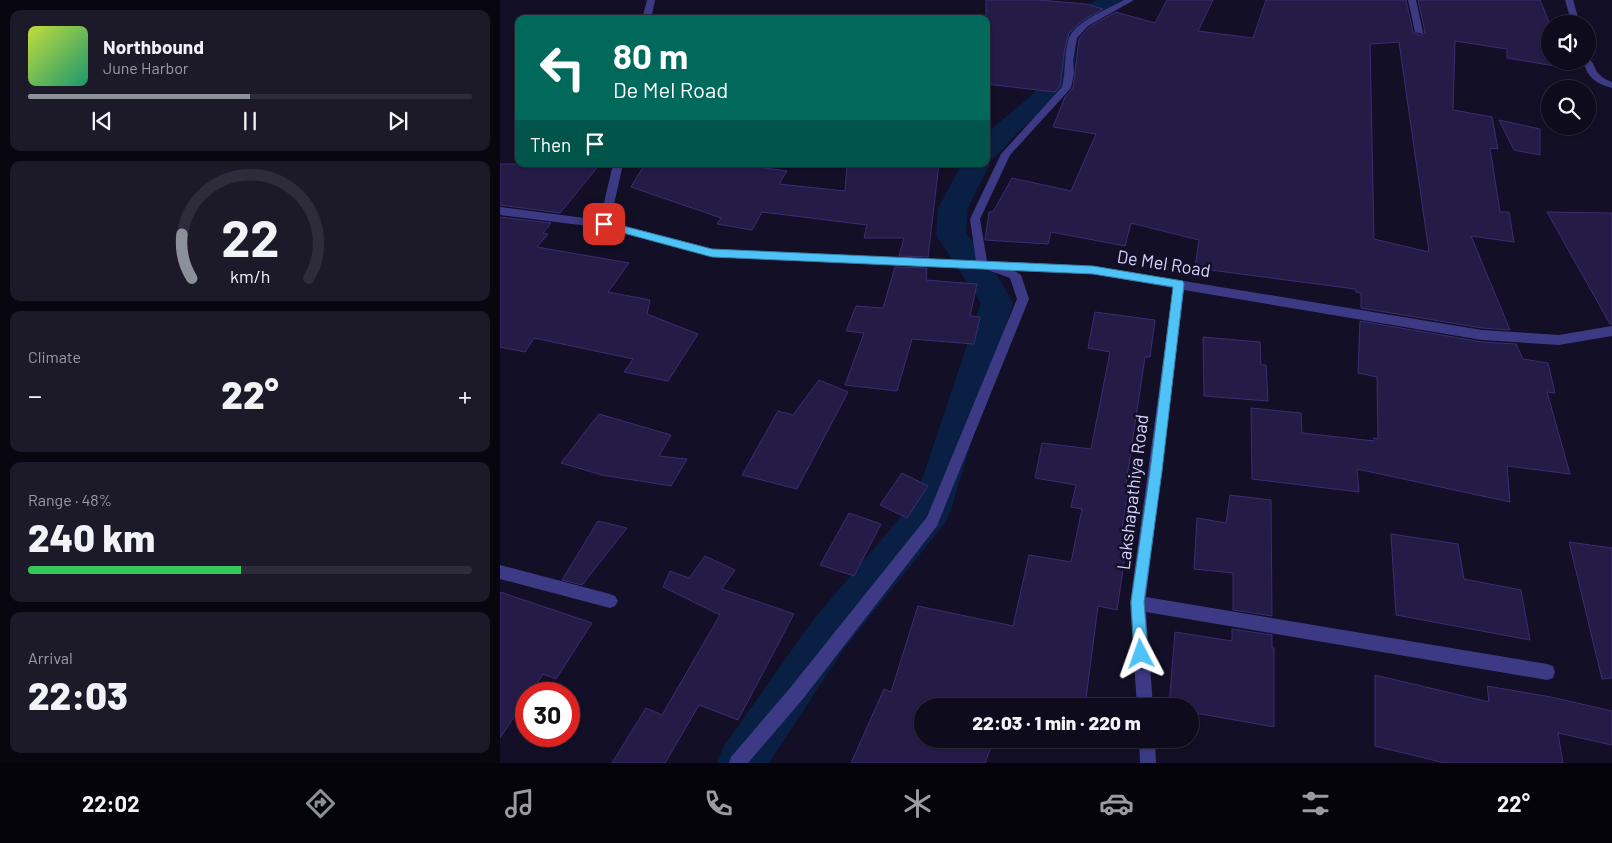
<!DOCTYPE html>
<html lang="en">
<head>
<meta charset="utf-8">
<style>
	body { margin:0; font-family:Barlow,sans-serif; background:#1c1929; color:#f1f3f6; height:100vh; display:flex; flex-direction:column; font-size:19px; white-space:nowrap }
	* { box-sizing:border-box; margin:0 }
	p { font-size:16px; color:#9b9ba3 }
	.icon { flex:none; width:28px; height:28px; fill:none; stroke:currentColor; stroke-width:2; stroke-linecap:round; stroke-linejoin:round }
	.map { position:relative; flex:1; overflow:hidden }
	.side { display:flex; flex-direction:column; gap:10px; padding:10px; background:#08060f; width:500px }
	.side>* { flex:none }
	.top-card { position:absolute; left:15px; top:15px; width:475px; height:152px; border-radius:10px; box-shadow:0 1px 4px #0004,0 0 0 1px #2e2b3b; background:#00695c; color:#fff; overflow:hidden }
	.controls { position:absolute; left:1041px; top:15px; display:grid; gap:10px }
	.controls a { display:grid; place-items:center; width:55px; height:55px; border-radius:50%; background:#0e0b1c; box-shadow:0 1px 4px #0004,0 0 0 1px #2e2b3b; font-size:25px }
	.speed { position:absolute; left:15px; top:682px; display:flex; gap:10px; font-size:25px; font-weight:700; text-align:center }
	.speed>* { display:grid; place-content:center; width:65px; height:65px; border-radius:50%; background:#0e0b1c; box-shadow:0 1px 4px #0004,0 0 0 1px #2e2b3b; line-height:1 }
	.speed .limit { border:8px solid #d22; background:#fff; color:#111 }
	.pin { position:absolute; display:grid; place-items:center; width:42px; height:42px; color:#fff; margin:-21px; border-radius:10px; box-shadow:0 2px 8px #0006 }
	.me { position:absolute; width:55px; margin:-28px; rotate:356deg; stroke-linejoin:round; filter:drop-shadow(0 0 4px #0008) }
	.turn { display:flex; align-items:center; gap:18px; height:105px; padding:0 15px; font-size:22px }
	.turn .icon { width:65px; height:65px; stroke-width:2.5 }
	.turn b { display:block; font-size:35px; line-height:42px }
	.then { display:flex; align-items:center; height:48px; padding:0 15px; background:#0003; gap:10px; font-size:19px }
	.big { font-size:38px; font-weight:800; line-height:1.1 }
	.side .tile { flex:1; display:flex; flex-direction:column; justify-content:center; gap:8px; min-width:0; padding:0 18px; border-radius:10px; background:#1c1929 }
	.side .dial { align-items:center; gap:0 }
	.dial svg { height:130px; overflow:visible; fill:none; stroke:#2e2b3b; stroke-width:7; stroke-linecap:round; text-anchor:middle }
	.dial text { fill:#f1f3f6; stroke:none }
	.song { display:flex; align-items:center; gap:15px }
	.cover { width:60px; height:60px; border-radius:8px; background:linear-gradient(135deg,hsl(70 70% 55%),hsl(160 70% 35%)) }
	.played { height:5px; border-radius:2px; background:linear-gradient(90deg,#8c9099 50%,#2e2b3b 50%) }
	.keys { display:flex; justify-content:space-around; direction:ltr }
	.heat { display:flex; justify-content:space-between; align-items:center; font-size:28px; direction:ltr }
	.charge { height:8px; border-radius:4px; background:linear-gradient(90deg,#34c759 48%,#2e2b3b 0) }
	.trip { position:absolute; left:414px; top:698px; width:285px; height:50px; border-radius:25px; background:#0e0b1c; box-shadow:0 1px 4px #0004,0 0 0 1px #2e2b3b; font-weight:800; line-height:50px; text-align:center }
	.tabs { display:flex; height:80px; justify-content:space-around; align-items:center; background:#06040b; color:#9b9ba3 }
	.tabs .icon { width:35px; height:35px }
	.tabs .on { color:#8c9099 }
	.tabs b { font-size:22px; color:#f1f3f6 }
	main { display:flex; flex:1; min-height:0 }
	.map>svg:first-child { display:block }
	.lines { fill:none; stroke-linecap:round; stroke-linejoin:round }
	.canal { fill:#0a1f44; fill-rule:evenodd }
	.building { fill:#241b47; stroke:#3b2d73; fill-rule:evenodd }
	.street { fill:#3d3a85; fill-rule:evenodd }
	.route { fill:#4fc3f7; stroke:#337fa1 }
	.labels { text-anchor:middle; dominant-baseline:central; stroke-width:5; stroke-linejoin:round; paint-order:stroke }
	.street-label { font-size:18px; fill:#d9d4ff; stroke:#130f26 }
</style>
</head>
<body>
<main>
<section class="side">
<div class="tile">
<div class="song"><i class="cover"></i><div><b>Northbound</b><p>June Harbor</p></div></div>
<div class="played"></div>
<div class="keys"><svg class="icon" aria-label="previous" viewBox="0 0 24 24"><path d="M18 5L8 12l10 7zM5 5v14"/></svg><svg class="icon" aria-label="pause" viewBox="0 0 24 24"><path d="M8 5v14M16 5v14"/></svg><svg class="icon" aria-label="next" viewBox="0 0 24 24"><path d="M6 5l10 7-10 7zM19 5v14"/></svg></div>
</div>
<div class="tile dial"><svg viewBox="0 0 100 80">
<path d="M14 69A42 42 0 1 1 86 69"/>
<path d="M14 69A42 42 0 0 1 8 42" stroke="#8c9099"/>
<text x="50" y="56" font-size="32" font-weight="700">22</text>
<text x="50" y="72" font-size="11">km/h</text>
</svg></div>
<div class="tile"><p>Climate</p>
<div class="heat"><a>−</a><b class="big">22°</b><a>+</a></div>
</div>
<div class="tile"><p>Range · 48%</p><b class="big">240 km</b><div class="charge"></div></div>
<div class="tile"><p>Arrival</p><b class="big">22:03</b></div>
</section>
<div class="map">
<svg width="1112" height="763" viewBox="0 0 1112 763">
	<rect width="100%" height="100%" fill="#130f26"/>
	<g class="lines">
		<path class="canal" d="M597,0H626L623,5L585,24L577,35L574,73L563,93L517,133L496,157L487,160L490,164L468,208L466,233L497,275L513,303L451,510L445,523L343,650L269,763H217L224,746L313,620L415,500L481,303L436,235L438,208L462,164H486V134C501,119 543,91 548,73C552,62 552,46 553,34C567,14 576,11 597,0Z"/>
	</g>
	<g class="building">
		<polygon points="486,0 539,0 586,4 603,9 583,20 569,33 565,47 560,86 555,92 486,84"/>
		<path d="M667,0H713L698,31L753,38L766,0H906L913,32L921,36L925,32L918,0H1040L1050,24V61H1065L1067,66L1061,65V67L1007,58V49L955,41L953,110L992,117L998,149L990,148L1000,212H1009L1014,242L971,236L1010,330L982,328L861,308V293L856,292L855,289L695,268L699,240L631,223L625,246L551,232L548,244L485,240L489,212H493L512,178L571,191L596,134L553,127L565,97L573,88L579,39L589,27L616,12L655,23ZM899,42L929,252L874,239L870,44Z"/>
		<polygon points="999,120 1040,129 1040,155 1014,150"/>
		<polygon points="0,164 100,164 60,213 0,205"/>
		<polygon points="145,164 236,164 287,171 279,184 345,191 347,164 439,164 428,257 399,256 404,238 364,238 367,225 262,212 252,230 217,224 221,218 131,187"/>
		<polygon points="1047,212 1112,213 1112,324 1110,324"/>
		<polygon points="0,217 51,223 43,233 48,234 37,247 129,263 108,292 150,300 147,314 198,334 168,381 124,372 133,359 34,338 25,352 0,347"/>
		<polygon points="395,267 427,268 426,280 477,284 470,316 480,317 474,344 412,339 397,391 345,385 364,333 346,331 356,306 383,308"/>
		<polygon points="595,312 655,320 650,357 645,357 626,484 629,484 622,528 629,529 617,610 598,606 585,706 422,706 422,739 494,739 485,763 351,763 384,689 391,692 418,606 513,626 529,555 571,562 582,509 571,507 576,485 535,478 542,443 591,449 610,352 588,348"/>
		<polygon points="860,321 982,342 1016,344 1023,359 1048,363 1055,393 1047,392 1070,474 1007,466 1010,502 857,469 859,492 752,479 751,408 801,413 802,433 874,441 874,438 878,439 877,377 858,373"/>
		<polygon points="703,337 760,342 761,365 766,365 768,401 704,396"/>
		<polygon points="319,380 348,392 297,489 242,475 278,411 293,415"/>
		<polygon points="99,414 171,435 159,456 187,459 171,486 102,475 61,463"/>
		<polygon points="402,473 428,486 407,518 380,505"/>
		<polygon points="730,495 771,500 772,616 733,610 733,573 694,569 697,518 726,523"/>
		<polygon points="349,513 381,524 354,576 320,565"/>
		<polygon points="98,521 127,528 82,585 62,580"/>
		<polygon points="891,534 958,544 964,579 1021,590 1030,640 896,615"/>
		<polygon points="1069,542 1112,548 1112,678 1102,679"/>
		<polygon points="205,556 235,570 222,589 294,614 238,720 199,705 165,763 112,763 146,708 162,715 220,615 163,587 170,571 189,578"/>
		<polygon points="0,592 92,623 56,679 43,674 30,694 26,694 26,699 0,738"/>
		<polygon points="732,629 772,635 772,648 774,648 774,727 690,712 690,706 669,706 675,632 732,641"/>
		<polygon points="875,675 989,702 987,686 1051,697 1112,711 1112,745 1058,733 1063,763 945,763 875,746"/>
	</g>
	<g class="lines">
		<g class="street">
			<polygon points="147,0 155,0 152,14 257,17 261,19 142,19"/>
			<path d="M624,0H634L588,26L577,38L573,60L574,73L571,88L510,155L480,219L487,261L593,266L982,330L1059,335L1112,326V336L1059,345L982,340L684,290L646,597L1047,664L1053,666L1055,672L1053,678L1047,680L646,612L653,706H637L630,603L673,288L593,274L515,271L521,275L529,299L437,526L302,700L248,763H229L231,757L290,688L427,517L517,299L510,278L485,269L213,257L104,228L0,215V207L100,220L113,164H123L110,222L213,249L476,261L470,219L501,154L562,87C566,72 564,57 568,41C573,22 608,9 624,0Z"/>
			<polygon points="908,0 916,0 923,32 922,34 915,32"/>
			<polygon points="1065,0 1073,0 1080,24 1072,24"/>
			<path d="M1088,58C1098,65 1091,74 1112,82V88C1096,84 1087,77 1083,61H1088Z"/>
			<polygon points="0,565 110,594 115,596 118,601 115,606 110,608 0,579"/>
			<polygon points="639,739 655,739 656,763 640,763"/>
		</g>
	</g>
	<polygon class="route" points="104,221 212,249 593,266 683,281 684,284 662,471 644,602 648,654 646,659 641,661 636,659 634,654 631,602 650,471 673,287 593,274 212,257 101,227 99,224"/>
	<g class="labels">
		<g class="street-label">
			<text transform="translate(664 263) rotate(9)">De Mel Road</text>
			<text transform="translate(632 492) rotate(-83)">Lakshapathiya Road</text>
		</g>
	</g>
</svg>
<div class="controls">
<a><svg class="icon" aria-label="sound" viewBox="0 0 24 24"><path d="M4 9h4l5-4v14l-5-4H4zM17 9q2 3 0 6"/></svg></a>
<a><svg class="icon" aria-label="search" viewBox="0 0 24 24"><circle cx="10" cy="10" r="6"/><path d="M15 15l6 6"/></svg></a>
</div>
<div class="speed"><div class="limit">30</div></div>
<div class="pin" style="left:104px;top:224px;background:#d93025"><svg class="icon" aria-label="arrive" viewBox="0 0 24 24"><path d="M6 21V4h12l-3 4 3 4H6"/></svg></div>
<svg class="me" style="left:641px;top:654px" viewBox="-20 -20 40 40"><path d="M0-17L14 15 0 8-14 15z" fill="#4fc3f7" stroke="#fff" stroke-width="4"/></svg>
<div class="trip">22:03 · 1 min · 220 m</div>
<div class="top-card">
<div class="turn"><svg class="icon" aria-label="left" viewBox="0 0 24 24"><path d="M17 20v-9H6M10 6l-5 5 5 5"/></svg><div><b>80 m</b>De Mel Road</div></div>
<div class="then">Then<svg class="icon" aria-label="arrive" viewBox="0 0 24 24"><path d="M6 21V4h12l-3 4 3 4H6"/></svg></div>
</div>
</div>
</main>
<nav class="tabs">
<b>22:02</b>
<svg class="icon on" aria-label="directions" viewBox="0 0 24 24"><path d="M12 3l9 9-9 9-9-9zM9 14v-3h6M13 9l2 2-2 2"/></svg>
<svg class="icon" aria-label="music" viewBox="0 0 24 24"><path d="M9 18V5l10-2v13"/><circle cx="6" cy="18" r="3"/><circle cx="16" cy="16" r="3"/></svg>
<svg class="icon" aria-label="phone" viewBox="0 0 24 24"><path d="M5 4h4l2 5-3 2q2 4 5 5l2-3 5 2v4C11 20 4 13 5 4z"/></svg>
<svg class="icon" aria-label="climate" viewBox="0 0 24 24"><path d="M12 3v18M4 7l16 10M4 17L20 7"/></svg>
<svg class="icon" aria-label="car" viewBox="0 0 24 24"><path d="M5 17H2v-5l4-1 3-4h7l3 4 3 1v5h-3M9 17h6M6 11h13"/><circle cx="7" cy="17" r="2"/><circle cx="17" cy="17" r="2"/></svg>
<svg class="icon" aria-label="filters" viewBox="0 0 24 24"><path d="M4 7h16M4 17h16"/><circle cx="9" cy="7" r="2"/><circle cx="15" cy="17" r="2"/></svg>
<b>22°</b>
</nav>
</body>
</html>
